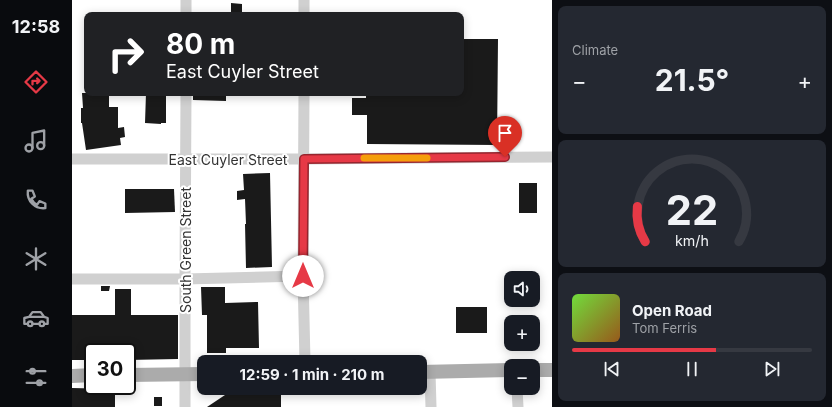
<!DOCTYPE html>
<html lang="en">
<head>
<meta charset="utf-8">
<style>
	body { margin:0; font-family:Inter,sans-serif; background:#242831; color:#f1f3f6; height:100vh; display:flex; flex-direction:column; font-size:15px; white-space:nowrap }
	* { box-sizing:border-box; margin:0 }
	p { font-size:13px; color:#9ea1a6 }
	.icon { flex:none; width:22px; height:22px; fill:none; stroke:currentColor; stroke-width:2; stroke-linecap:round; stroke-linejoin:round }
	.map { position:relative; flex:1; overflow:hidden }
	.panel { display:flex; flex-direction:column; gap:6px; padding:6px; background:#0d0f14; width:280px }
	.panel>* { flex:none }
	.top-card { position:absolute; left:12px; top:12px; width:380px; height:84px; border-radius:8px; box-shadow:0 2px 10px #0003; background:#202124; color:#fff; overflow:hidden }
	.buttons { position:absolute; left:432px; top:271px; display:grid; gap:8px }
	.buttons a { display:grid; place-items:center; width:36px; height:36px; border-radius:8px; background:#171b24; box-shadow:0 2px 10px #0003; font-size:20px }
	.speed { position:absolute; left:12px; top:343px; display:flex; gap:8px; font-size:20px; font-weight:700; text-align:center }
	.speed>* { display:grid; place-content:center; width:52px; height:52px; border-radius:50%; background:#171b24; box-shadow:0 2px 10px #0003; line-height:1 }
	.speed .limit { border:2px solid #111; border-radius:6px; background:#fff; color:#111 }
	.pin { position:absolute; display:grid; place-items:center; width:34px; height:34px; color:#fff; margin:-41px -17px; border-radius:50% 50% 50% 0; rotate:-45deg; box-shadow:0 0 4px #0007 }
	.pin .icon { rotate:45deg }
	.me { position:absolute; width:44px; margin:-22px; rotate:0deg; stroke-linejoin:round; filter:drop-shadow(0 0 3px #0008) }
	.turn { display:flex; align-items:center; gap:14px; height:84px; padding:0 16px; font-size:18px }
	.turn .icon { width:52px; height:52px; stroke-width:2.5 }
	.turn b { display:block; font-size:28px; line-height:34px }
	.big { font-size:30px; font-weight:700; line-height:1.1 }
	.panel .widget { flex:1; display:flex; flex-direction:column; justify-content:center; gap:6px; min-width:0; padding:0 14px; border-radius:8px; background:#242831 }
	.panel .dial { align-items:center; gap:0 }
	.dial svg { height:104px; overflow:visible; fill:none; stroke:#363941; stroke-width:7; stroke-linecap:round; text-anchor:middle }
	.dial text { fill:#f1f3f6; stroke:none }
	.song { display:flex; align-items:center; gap:12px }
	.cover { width:48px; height:48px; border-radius:6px; background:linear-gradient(135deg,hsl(100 70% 55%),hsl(30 70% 35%)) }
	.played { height:4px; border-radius:2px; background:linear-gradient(90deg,#e63946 60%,#363941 60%) }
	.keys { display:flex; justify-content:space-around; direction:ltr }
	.heat { display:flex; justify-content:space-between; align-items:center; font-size:22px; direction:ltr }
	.trip { position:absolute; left:125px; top:355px; width:230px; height:40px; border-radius:8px; background:#171b24; box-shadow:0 2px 10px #0003; font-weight:700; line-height:40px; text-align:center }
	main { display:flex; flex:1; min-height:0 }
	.tab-bar { display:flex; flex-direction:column; width:72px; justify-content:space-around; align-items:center; background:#090b0e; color:#9ea1a6 }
	.tab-bar .icon { width:28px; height:28px }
	.tab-bar .active { color:#e63946 }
	.tab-bar b { font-size:18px; color:#f1f3f6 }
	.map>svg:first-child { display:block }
	.building { fill:#1a1a1a }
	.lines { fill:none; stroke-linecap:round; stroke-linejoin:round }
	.minor { stroke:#d0d0d0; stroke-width:11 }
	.major { stroke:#ababab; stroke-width:14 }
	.route-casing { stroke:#96252e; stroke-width:10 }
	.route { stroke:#e63946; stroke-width:7 }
	.slow { stroke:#f59e0b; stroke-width:7 }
	.labels { text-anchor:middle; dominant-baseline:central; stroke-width:4; stroke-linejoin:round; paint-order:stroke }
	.street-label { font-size:14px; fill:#333; stroke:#fff }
</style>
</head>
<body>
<main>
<nav class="tab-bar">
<b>12:58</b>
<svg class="icon active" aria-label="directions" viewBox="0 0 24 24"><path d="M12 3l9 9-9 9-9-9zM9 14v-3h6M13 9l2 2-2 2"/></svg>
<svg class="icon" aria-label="music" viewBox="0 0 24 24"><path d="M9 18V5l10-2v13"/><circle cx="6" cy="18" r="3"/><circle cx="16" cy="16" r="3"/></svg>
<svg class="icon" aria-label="phone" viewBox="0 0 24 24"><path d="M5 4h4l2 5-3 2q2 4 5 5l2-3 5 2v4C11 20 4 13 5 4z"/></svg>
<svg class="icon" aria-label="climate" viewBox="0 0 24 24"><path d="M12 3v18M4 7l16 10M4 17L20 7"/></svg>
<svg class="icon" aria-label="car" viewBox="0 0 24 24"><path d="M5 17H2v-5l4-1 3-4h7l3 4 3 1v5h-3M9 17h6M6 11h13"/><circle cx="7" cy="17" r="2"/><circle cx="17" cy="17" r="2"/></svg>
<svg class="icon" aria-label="filters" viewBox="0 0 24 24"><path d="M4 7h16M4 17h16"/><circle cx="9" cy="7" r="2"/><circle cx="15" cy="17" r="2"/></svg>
</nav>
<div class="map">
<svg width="480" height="407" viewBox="0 0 480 407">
	<rect width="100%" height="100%" fill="#fff"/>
	<g class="building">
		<polygon points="159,3 170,4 170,12 159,12"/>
		<polygon points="389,39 426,39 425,145 295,144 295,115 280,115 280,98 294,98 294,93 389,93"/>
		<polygon points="10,93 37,93 37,107 46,107 46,128 52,127 53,137 48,138 49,145 14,150 10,123 9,123 9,108 11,108"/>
		<polygon points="74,93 94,93 94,123 89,123 89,124 73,123"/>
		<polygon points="121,93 154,93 154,101 121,100"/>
		<polygon points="198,173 200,267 174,268 173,224 174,224 173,199 165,200 165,191 172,190 171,174"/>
		<rect x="447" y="183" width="18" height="30"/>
		<polygon points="53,189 102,189 103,212 53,213"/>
		<polygon points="29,286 38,286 37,291 29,291"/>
		<polygon points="129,287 153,287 153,303 186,302 187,348 154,348 154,353 135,353 135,315 130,315"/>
		<polygon points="43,289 59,289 59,315 106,315 106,359 55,360 55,352 21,352 21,360 0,360 0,315 43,315"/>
		<rect x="384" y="307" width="31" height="26"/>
		<polygon points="0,388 43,389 43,407 0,407"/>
		<polygon points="209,393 209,407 135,407 153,395"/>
		<rect x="82" y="397" width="8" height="9"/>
	</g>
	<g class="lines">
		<g class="minor">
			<polyline points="114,0 114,15"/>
			<polyline points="232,15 232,0"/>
			<polyline points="232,93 231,276 233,362"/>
			<polyline points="0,159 232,159 480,157"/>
			<polyline points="0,279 113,279 231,276"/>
			<polyline points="358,372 359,407"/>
			<polyline points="445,388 446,407"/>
			<polyline points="113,407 113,279 114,93"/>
		</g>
		<g class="major">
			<polyline points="461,370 480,370"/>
			<polyline points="348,372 439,370"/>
			<polyline points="55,375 132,374"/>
			<polyline points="0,376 21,375"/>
		</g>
	</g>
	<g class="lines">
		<g class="route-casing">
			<polyline id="route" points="231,276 232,159 433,157"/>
		</g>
		<use href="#route" class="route"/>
		<polyline class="slow" points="292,158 355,158"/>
	</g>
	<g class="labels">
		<g class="street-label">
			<text x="156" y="159">East Cuyler Street</text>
			<text transform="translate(113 250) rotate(-90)">South Green Street</text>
		</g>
	</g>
</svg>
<div class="buttons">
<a><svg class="icon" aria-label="sound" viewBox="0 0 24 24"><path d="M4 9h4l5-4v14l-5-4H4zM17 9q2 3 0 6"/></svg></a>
<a>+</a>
<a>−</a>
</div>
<div class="speed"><div class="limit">30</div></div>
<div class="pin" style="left:433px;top:157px;background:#d93025"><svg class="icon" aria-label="arrive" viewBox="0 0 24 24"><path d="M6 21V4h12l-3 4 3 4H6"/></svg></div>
<svg class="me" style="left:231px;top:276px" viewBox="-20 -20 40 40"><circle r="19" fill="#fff"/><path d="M0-13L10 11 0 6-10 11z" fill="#e63946"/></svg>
<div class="trip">12:59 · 1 min · 210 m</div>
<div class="top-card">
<div class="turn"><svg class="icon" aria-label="right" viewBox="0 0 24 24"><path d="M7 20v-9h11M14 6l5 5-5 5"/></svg><div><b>80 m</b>East Cuyler Street</div></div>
</div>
</div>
<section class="panel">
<div class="widget"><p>Climate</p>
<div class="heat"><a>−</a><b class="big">21.5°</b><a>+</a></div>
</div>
<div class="widget dial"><svg viewBox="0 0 100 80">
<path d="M14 69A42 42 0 1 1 86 69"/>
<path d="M14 69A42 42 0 0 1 8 42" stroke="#e63946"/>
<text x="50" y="56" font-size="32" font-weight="700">22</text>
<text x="50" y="72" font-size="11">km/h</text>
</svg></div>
<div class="widget">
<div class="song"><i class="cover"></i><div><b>Open Road</b><p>Tom Ferris</p></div></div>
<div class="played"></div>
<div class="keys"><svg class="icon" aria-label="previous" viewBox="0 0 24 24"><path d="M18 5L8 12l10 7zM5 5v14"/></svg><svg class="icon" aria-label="pause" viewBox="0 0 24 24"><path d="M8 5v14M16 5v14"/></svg><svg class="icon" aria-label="next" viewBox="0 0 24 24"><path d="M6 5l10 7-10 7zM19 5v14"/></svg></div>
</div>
</section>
</main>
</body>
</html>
